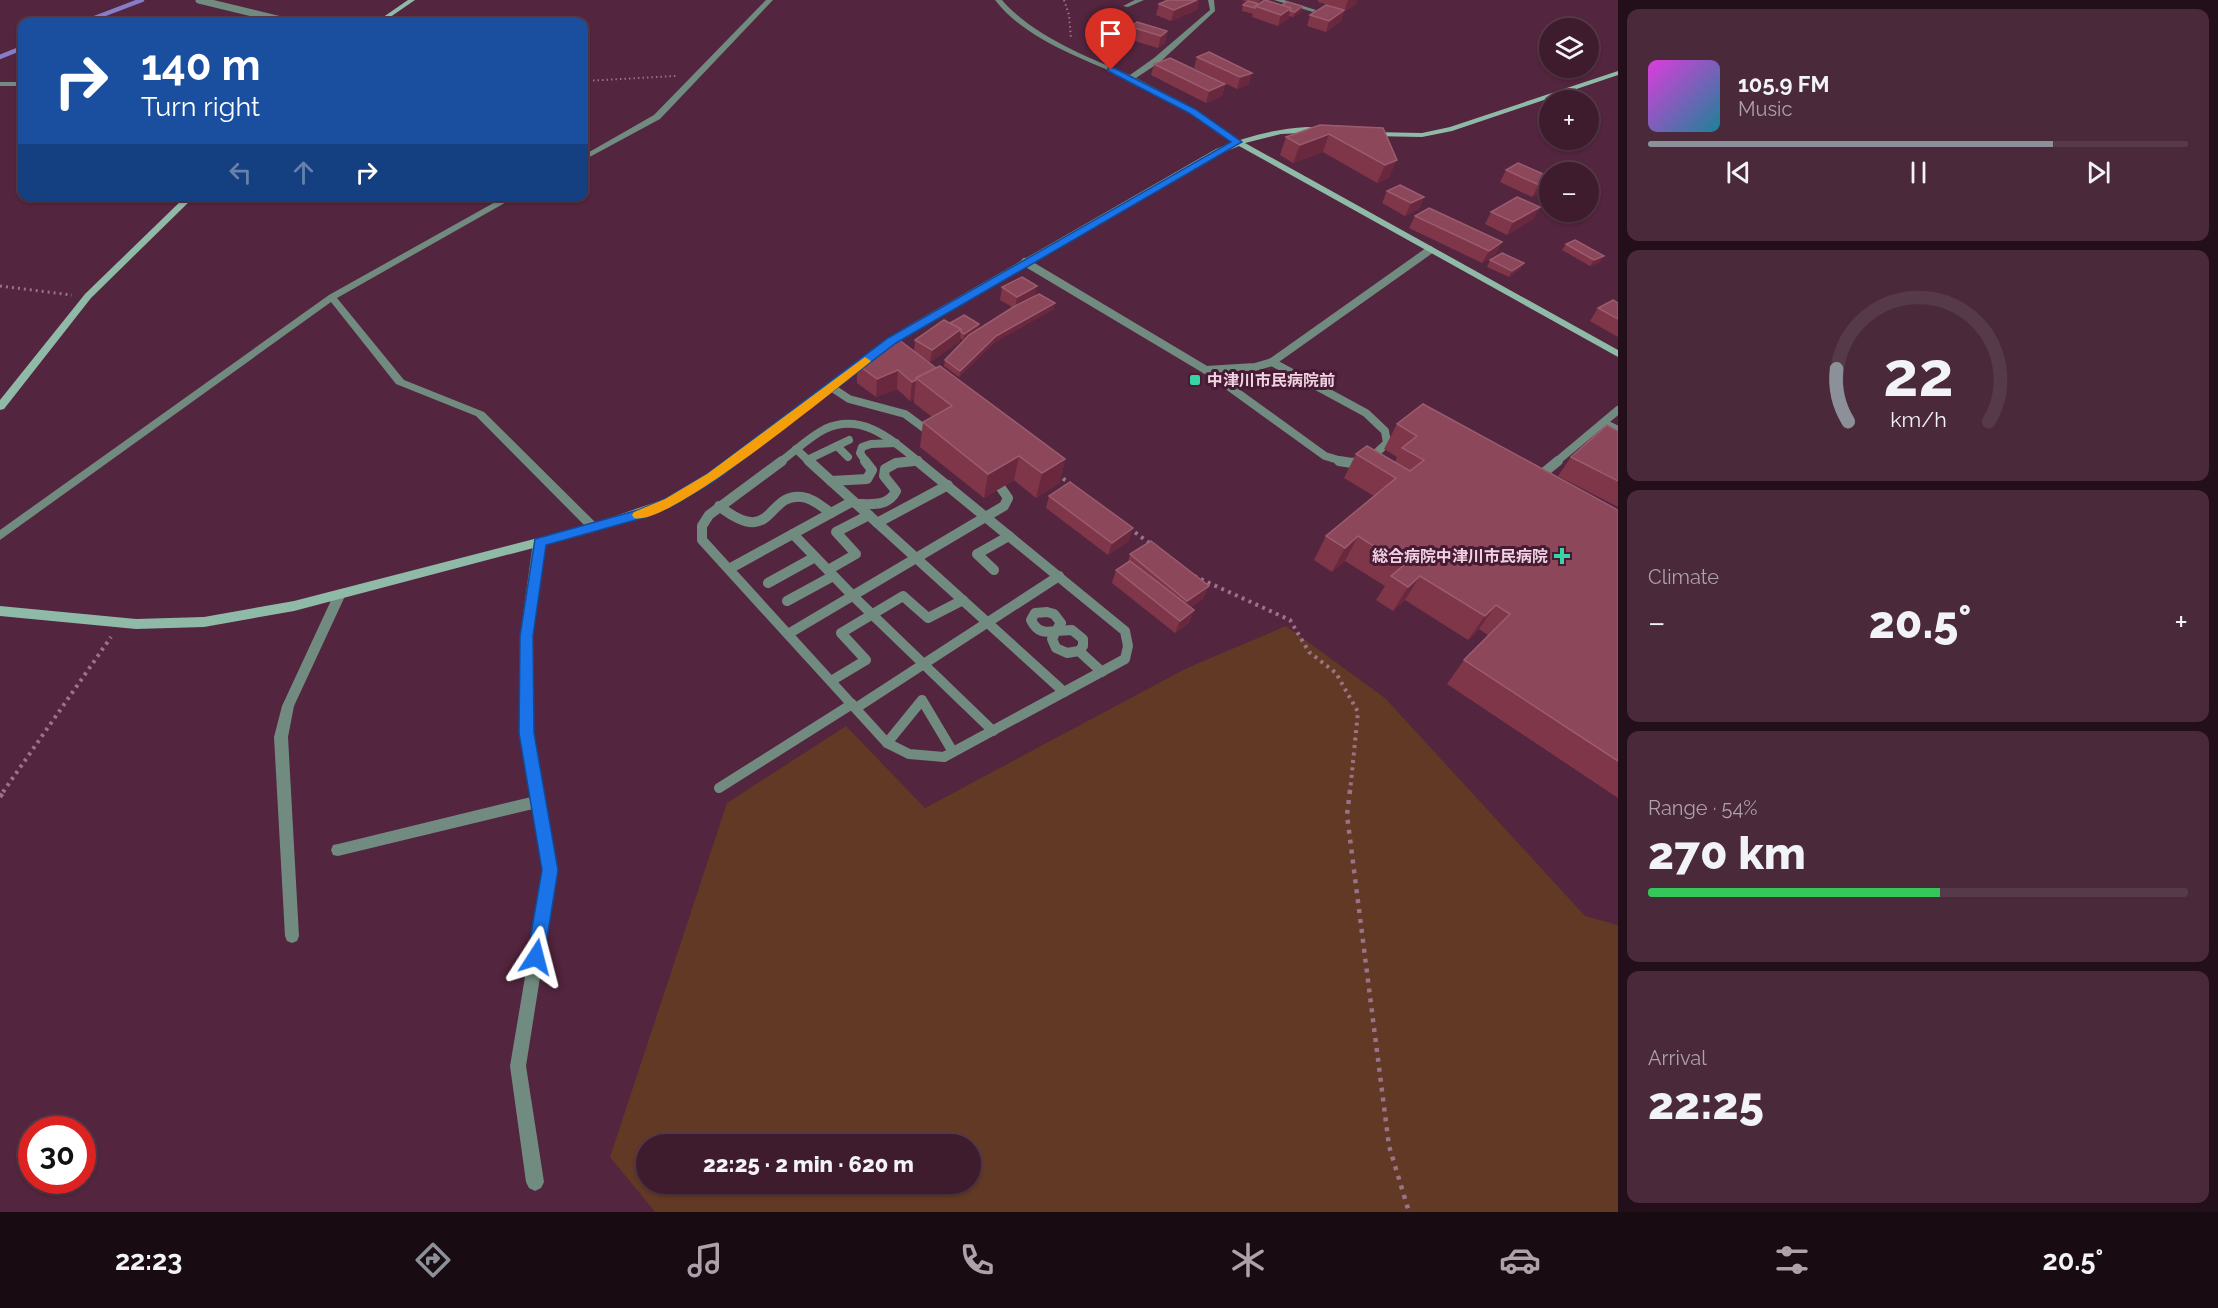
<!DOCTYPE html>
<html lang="en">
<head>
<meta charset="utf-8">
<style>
	body { margin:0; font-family:Raleway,"Noto Sans JP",sans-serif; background:#49293a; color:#f1f3f6; height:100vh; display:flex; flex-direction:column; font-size:22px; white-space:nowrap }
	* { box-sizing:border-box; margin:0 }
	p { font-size:20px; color:#ada1aa }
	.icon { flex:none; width:33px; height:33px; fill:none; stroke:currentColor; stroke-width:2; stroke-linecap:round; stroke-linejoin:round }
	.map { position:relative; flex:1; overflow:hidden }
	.details { display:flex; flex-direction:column; gap:9px; padding:9px; background:#220f19; width:600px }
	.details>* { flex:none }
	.hud { position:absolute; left:18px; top:18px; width:570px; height:183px; border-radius:12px; box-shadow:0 2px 4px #0004,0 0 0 2px #573a4a; background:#1a4fa0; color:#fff; overflow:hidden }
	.fabs { position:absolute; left:1539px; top:18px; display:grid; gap:12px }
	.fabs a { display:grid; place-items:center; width:60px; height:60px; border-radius:50%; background:#3e1c2e; box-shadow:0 2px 4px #0004,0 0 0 2px #573a4a; font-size:30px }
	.speed { position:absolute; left:18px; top:1116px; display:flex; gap:12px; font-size:30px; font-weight:700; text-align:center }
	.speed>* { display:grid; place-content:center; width:78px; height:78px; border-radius:50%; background:#3e1c2e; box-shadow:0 2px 4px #0004,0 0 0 2px #573a4a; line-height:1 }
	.speed .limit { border:9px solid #d22; background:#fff; color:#111 }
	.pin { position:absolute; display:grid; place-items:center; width:51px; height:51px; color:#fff; margin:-62px -26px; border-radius:50% 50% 50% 0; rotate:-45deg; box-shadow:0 0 6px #0007 }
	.pin .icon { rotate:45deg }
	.me { position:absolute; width:66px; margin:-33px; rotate:9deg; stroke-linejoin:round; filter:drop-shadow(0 0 4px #0008) }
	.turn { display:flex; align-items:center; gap:21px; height:126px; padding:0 24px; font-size:27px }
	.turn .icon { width:78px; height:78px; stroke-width:2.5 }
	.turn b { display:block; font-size:42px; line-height:51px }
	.lanes { display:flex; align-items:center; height:57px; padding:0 24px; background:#0003; justify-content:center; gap:30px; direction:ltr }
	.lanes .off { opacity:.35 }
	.big { font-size:45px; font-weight:800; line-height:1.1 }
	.details .card { flex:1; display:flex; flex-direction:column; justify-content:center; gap:9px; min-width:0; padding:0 21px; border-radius:12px; background:#49293a }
	.details .dial { align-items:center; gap:0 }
	.dial svg { height:156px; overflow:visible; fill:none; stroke:#573a4a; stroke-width:7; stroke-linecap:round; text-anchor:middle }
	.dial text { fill:#f1f3f6; stroke:none }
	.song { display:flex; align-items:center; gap:18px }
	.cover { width:72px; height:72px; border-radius:9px; background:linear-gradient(135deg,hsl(300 70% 55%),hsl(190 70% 35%)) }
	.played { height:6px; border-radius:3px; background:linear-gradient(90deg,#8c9099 75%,#573a4a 75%) }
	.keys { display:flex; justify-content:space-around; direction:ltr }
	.heat { display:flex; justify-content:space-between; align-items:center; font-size:33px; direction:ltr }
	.charge { height:9px; border-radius:4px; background:linear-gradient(90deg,#34c759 54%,#573a4a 0) }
	.trip { position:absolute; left:636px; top:1134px; width:345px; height:60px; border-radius:30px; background:#3e1c2e; box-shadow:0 2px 4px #0004,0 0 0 2px #573a4a; font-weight:800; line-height:60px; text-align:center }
	.tab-bar { display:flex; height:96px; justify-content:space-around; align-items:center; background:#190b12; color:#ada1aa }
	.tab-bar .icon { width:42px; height:42px }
	.tab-bar .current { color:#8c9099 }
	.tab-bar b { font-size:27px; color:#f1f3f6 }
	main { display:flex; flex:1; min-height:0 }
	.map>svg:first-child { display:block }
	.green { fill:#613924; fill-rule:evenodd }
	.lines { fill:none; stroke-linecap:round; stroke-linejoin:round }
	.stream { stroke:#857dc7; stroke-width:4.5 }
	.path-far3 { stroke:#9a7387; stroke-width:2; stroke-dasharray:1.5 3; stroke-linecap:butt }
	.path-far2 { stroke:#9a7387; stroke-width:3; stroke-dasharray:2 4; stroke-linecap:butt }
	.path-far1 { stroke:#9a7387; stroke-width:4; stroke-dasharray:3 4.5; stroke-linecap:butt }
	.path { stroke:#9a7387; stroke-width:4.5; stroke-dasharray:4 6; stroke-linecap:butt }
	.lane-far2 { stroke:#718b80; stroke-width:7 }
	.lane-far1 { stroke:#718b80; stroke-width:8 }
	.lane { stroke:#718b80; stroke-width:10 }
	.street { fill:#718b80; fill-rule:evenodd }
	.secondary { fill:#90baa8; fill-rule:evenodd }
	.wall { fill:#803649 }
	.shaded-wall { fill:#69283e }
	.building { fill:#8c475a; stroke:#9c5c6f; stroke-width:1.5 }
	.route { fill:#1a73e8; stroke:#114b97; stroke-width:1.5 }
	.slow { fill:#f59e0b }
	.poi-dot { fill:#39d4a5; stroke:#481b34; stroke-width:2 }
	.labels { text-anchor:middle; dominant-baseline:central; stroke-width:6; stroke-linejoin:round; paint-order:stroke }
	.poi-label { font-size:16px; font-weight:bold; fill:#f0d2e0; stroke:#481b34; text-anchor:start }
</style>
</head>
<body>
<main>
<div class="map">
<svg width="1618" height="1212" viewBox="0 0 1618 1212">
	<rect width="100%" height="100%" fill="#53253e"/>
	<path class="green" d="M1286,626L1385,698L1585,916L1618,925V1212H655L610,1157L727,803L846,726L925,808L1187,668ZM646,1144H970V1184H646Z"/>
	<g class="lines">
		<g class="stream">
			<polyline points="84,22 142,0"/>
			<polyline points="0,57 22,48"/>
		</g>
		<g class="path-far3">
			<polyline points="1064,0 1069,15 1071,39"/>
			<polyline points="584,81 676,76"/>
		</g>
		<polyline class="path-far2" points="0,286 72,295"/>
		<g class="path-far1">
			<polyline points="1057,474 1073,486"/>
			<polyline points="1129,528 1152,545"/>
			<polyline points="1194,576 1290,620 1309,652 1336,673 1358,712 1350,792"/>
			<polyline points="3,792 111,637"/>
		</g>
		<g class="path">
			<polyline points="1350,790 1347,815 1389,1146 1409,1212"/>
			<polyline points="0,797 5,790"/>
		</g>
		<polyline class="lane-far2" points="199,0 289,22"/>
		<g class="lane-far1">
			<polyline points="1025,262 1206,370 1325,456 1345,462"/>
			<polyline points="1272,362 1366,413 1385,431 1387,443 1372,457 1361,462"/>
			<polyline points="1206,370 1255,367 1272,362 1430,250"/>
			<polyline points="831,387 849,399 905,414 932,434"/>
			<polyline points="1604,423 1618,430"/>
			<polyline points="837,446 848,457"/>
			<polyline points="796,449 810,462"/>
			<polyline points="807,460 849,440"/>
			<path d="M780,462C794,452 809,437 825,429C862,412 892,440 919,462"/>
			<polyline points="866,462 860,453 862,447 871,444 896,443"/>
			<polyline points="903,462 918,460"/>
			<polyline points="1556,462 1618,410"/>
		</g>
		<g class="lane">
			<polyline points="782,461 709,515 702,526 702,540 887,743 909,754 944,757 1125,659 1128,646 1125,631 917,461"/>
			<polyline points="809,461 1064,692"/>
			<polyline points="1339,461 1352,463 1366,461"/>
			<polyline points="1536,479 1558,461"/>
			<polyline points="831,481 867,479 872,470 865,461"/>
			<path d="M856,504C871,504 888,507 896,491L884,476L885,469L896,463L914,461"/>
			<path d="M719,506C774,549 766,492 802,497C813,498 822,507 831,513"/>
			<polyline points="877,523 948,485"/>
			<polyline points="793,534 852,595 993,731"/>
			<polyline points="729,569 853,501"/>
			<polyline points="828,570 856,554 836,532 869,515"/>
			<polyline points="994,570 977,554 1009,536"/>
			<polyline points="768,583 815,557"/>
			<polyline points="787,601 833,576"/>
			<path d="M1047,612L1054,614L1061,623L1056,631C1044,633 1037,632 1031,620L1035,613Z"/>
			<polygon points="1072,630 1083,639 1083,646 1079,651 1067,653 1056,648 1052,639 1056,631"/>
			<polyline points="788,634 1004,506 1008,498 1001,488"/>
			<polyline points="1079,651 1102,672"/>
			<polyline points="831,681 866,660 841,633 903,596 928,618 963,600"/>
			<polyline points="856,708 1059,576"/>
			<polyline points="887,743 922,700 953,752"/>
			<polyline points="719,788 852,704"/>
		</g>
		<g class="street">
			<polygon points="766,0 773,0 660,119 584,160 584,155 654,115"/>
			<path d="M995,0H1002C1033,36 1087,57 1130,75L1154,58L1210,10L1208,0H1214L1215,11L1160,62L1136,78L1195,109L1242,142L1235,144C1201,120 1166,98 1128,79C1083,58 1027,41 995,0Z"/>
			<polygon points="1135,0 1144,0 1128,7 1123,6"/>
			<polygon points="1274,0 1284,0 1316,10 1313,12"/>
			<rect x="0" y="82" width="22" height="4"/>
			<polygon points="506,196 517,196 337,298 404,380 484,412 598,525 600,528 598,531 590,531 476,416 396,384 331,302 0,540 0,530 329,295"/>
			<polygon points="539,538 545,542 532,636 534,733 557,870 526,1066 544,1182 541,1188 535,1191 529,1188 526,1182 510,1066 543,870 533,809 338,856 333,855 331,850 333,845 338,844 531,797 520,733 520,636 533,542"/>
			<polygon points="340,589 346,594 294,706 288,737 299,936 297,941 292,943 287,941 285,936 274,737 282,706 334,594"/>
		</g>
		<g class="secondary">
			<polygon points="408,0 415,0 383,22 376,22"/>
			<polygon points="1618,71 1618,75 1452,131 1422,137 1371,136 1367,134 1371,132 1422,133 1450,127"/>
			<path d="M1307,127L1321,128L1325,130L1321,132L1281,134L1245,143L1618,350V357L1239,146L1222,153L895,342L716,480L673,505L594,532L294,611L204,627L136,629L0,616V606L136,619L204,617L294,601L592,524L665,499L708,474L889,338L913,323L1216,149C1246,136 1275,129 1307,127Z"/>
			<polygon points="186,196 195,196 91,298 4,409 0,410 0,400 85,294"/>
		</g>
	</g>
	<g class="wall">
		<polygon points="1168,0 1199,0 1197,10 1171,21 1156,15 1159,4"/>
		<polygon points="1242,0 1261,0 1256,4 1259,4 1302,6 1301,12 1293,17 1289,16 1288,19 1278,26 1252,17 1253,14 1242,11 1243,5 1248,2"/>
		<polygon points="1318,0 1357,0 1355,5 1344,11 1341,21 1326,32 1307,26 1310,15 1335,7 1318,2"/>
		<polygon points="1131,27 1167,31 1165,43 1158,48 1128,39"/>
		<polygon points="1096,29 1125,29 1123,40 1115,46 1117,47 1116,52 1111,56 1098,52 1099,47 1104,43 1094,40"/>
		<polygon points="1209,52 1249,84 1237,89 1194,68 1197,57"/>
		<polygon points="1154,64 1225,84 1222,96 1206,103 1151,75"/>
		<polygon points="1383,128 1389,178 1377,183 1323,152 1293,163 1280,155 1286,137"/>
		<polygon points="1506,170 1550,177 1544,190 1532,197 1500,182"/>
		<polygon points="1387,191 1424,197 1419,209 1405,216 1382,203"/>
		<polygon points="1540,207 1533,219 1507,235 1485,224 1491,212"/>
		<polygon points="1415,216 1496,254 1482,263 1409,228"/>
		<polygon points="1566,244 1600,262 1590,266 1562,250"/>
		<polygon points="1490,260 1524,263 1520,269 1509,277 1487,267"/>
		<polygon points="1002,287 1035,296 1054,309 995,342 959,377 944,366 945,360 967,337 963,340 960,338 960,341 930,362 920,356 1065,459 1060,483 1036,498 1014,480 984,498 920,447 923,422 932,417 914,403 914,399 910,401 897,389 876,397 857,383 857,364 914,351 915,340 950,323 979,324 978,329 1012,307 1000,300"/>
		<polygon points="1618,303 1618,337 1590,321 1598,308"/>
		<polygon points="1397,424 1618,510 1618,798 1447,684 1464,660 1489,636 1479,629 1468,640 1405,600 1393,611 1376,600 1385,586 1345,561 1332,572 1314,560 1326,536 1374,496 1344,478 1356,454 1395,462 1397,457 1384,449"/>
		<polygon points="1618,431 1618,507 1558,476 1571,457"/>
		<polygon points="1049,496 1129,541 1108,555 1046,508"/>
		<polygon points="1130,554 1204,598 1190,608 1194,610 1189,623 1175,633 1112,583 1116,570 1128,562"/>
	</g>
	<g class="shaded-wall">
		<polygon points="1197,0 1199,0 1197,10 1171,21 1174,10"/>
		<polygon points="1348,0 1357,0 1355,5 1344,11"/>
		<polygon points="1302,6 1301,12 1293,17 1295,12"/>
		<polygon points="1291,8 1288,19 1278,26 1281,15"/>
		<polygon points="1344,10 1341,21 1326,32 1329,21"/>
		<polygon points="1125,29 1123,40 1114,46 1116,35"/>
		<polygon points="1167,31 1165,43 1158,48 1161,36"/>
		<polygon points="1117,47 1116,52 1111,56 1113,51"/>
		<polygon points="1252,73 1249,84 1237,89 1240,77"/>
		<polygon points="1225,84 1222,96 1206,103 1209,91"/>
		<polygon points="1329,134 1323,152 1293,163 1300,145"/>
		<polygon points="1397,160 1389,178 1377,183 1385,165"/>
		<polygon points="1550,178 1544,190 1532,197 1539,185"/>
		<polygon points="1424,197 1419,209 1405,216 1411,203"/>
		<polygon points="1540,207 1533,219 1507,235 1513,222"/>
		<polygon points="1502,242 1496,254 1482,263 1489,251"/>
		<polygon points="1604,256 1600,262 1590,266 1594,260"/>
		<polygon points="1524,263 1520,269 1509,277 1512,271"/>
		<polygon points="1037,286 1035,299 1015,309 1017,297"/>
		<polygon points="1055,303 1054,309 995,342 959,377 960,371 996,336"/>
		<polygon points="979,324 978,330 963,340 964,334"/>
		<polygon points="961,329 960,341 930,362 932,350"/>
		<polygon points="898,370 897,389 876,397 877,379"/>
		<polygon points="916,380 914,399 910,401 912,382"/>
		<polygon points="1019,456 1014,480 984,498 988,474"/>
		<polygon points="1065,459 1060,483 1036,498 1042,473"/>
		<polygon points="1133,528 1129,541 1108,555 1112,543"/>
		<polygon points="1358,536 1345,561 1332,572 1345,548"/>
		<polygon points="1420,576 1405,600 1393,611 1408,587"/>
		<polygon points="1209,586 1204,598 1183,613 1187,601"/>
		<polygon points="1496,605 1479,629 1468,640 1485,616"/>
		<polygon points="1194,610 1189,623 1175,633 1180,621"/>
	</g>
	<g class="building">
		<polygon points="1168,0 1197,0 1174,10 1159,4"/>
		<polygon points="1265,0 1291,8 1281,15 1255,6"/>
		<polygon points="1248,1 1259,4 1255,6 1255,8 1243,5"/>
		<polygon points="1287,2 1302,6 1295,12 1290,11 1291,8 1282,5"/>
		<polygon points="1326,5 1344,10 1329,21 1310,15"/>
		<polygon points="1137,22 1167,31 1161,36 1131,27"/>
		<polygon points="1105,23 1125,29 1116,35 1096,29"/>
		<polygon points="1104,43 1117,47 1113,51 1099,47"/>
		<polygon points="1209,52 1252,73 1240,77 1197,57"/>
		<polygon points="1170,58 1225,84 1209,91 1154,64"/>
		<polygon points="1320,125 1383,128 1397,160 1385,165 1329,134 1300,145 1286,137"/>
		<polygon points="1518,163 1550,177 1550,178 1539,185 1506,170"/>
		<polygon points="1400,185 1424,197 1411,203 1387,191"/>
		<polygon points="1517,197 1540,207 1513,222 1491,212"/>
		<polygon points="1429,208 1502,242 1489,251 1415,216"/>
		<polygon points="1575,240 1604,256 1594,260 1566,244"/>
		<polygon points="1502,253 1524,263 1512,271 1490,260"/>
		<polygon points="1022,277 1037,286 1017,297 1002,287"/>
		<polygon points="1039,294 1055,303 996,336 960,371 945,360 969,335 1015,306"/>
		<polygon points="1613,300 1618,303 1618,319 1598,308"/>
		<polygon points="964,315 979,324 964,334 961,332 961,329 950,323"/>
		<polygon points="944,320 961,329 932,350 915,340"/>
		<polygon points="898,339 936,368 916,378 916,380 912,382 898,370 877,379 857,364"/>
		<polygon points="940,366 1065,459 1042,473 1019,456 988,474 923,422 952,406 916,378"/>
		<polygon points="1423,404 1618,510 1618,761 1464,660 1510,614 1496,605 1485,616 1420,576 1408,587 1391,576 1404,565 1358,536 1345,548 1326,536 1396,478 1356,454 1367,446 1410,471 1424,460 1402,448 1417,436 1397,424"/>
		<polygon points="1607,425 1618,431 1618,481 1571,457"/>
		<polygon points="1070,482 1133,528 1112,543 1049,496"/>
		<polygon points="1151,541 1209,586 1187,601 1130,554"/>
		<polygon points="1130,561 1194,610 1180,621 1116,570"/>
	</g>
	<polygon class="route" points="1108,68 1114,68 1195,109 1242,142 896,343 716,480 674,505 646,517 546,545 533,636 534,733 558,870 544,957 542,963 536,965 529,963 527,957 542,870 519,733 520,636 535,539 638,510 665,499 707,474 888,338 1231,142 1189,113 1108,71"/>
	<path class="slow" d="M865,357L871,361L869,363C835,389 668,528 634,518L632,515L634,512L665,499L707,474Z"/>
	<g class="poi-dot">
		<rect x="1189" y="374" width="12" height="12" rx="3"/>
		<path d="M1559 547h6v6h6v6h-6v6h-6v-6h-6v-6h6z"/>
	</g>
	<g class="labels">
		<g class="poi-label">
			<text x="1207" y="380">中津川市民病院前</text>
			<text x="1548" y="556" text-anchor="end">総合病院中津川市民病院</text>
		</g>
	</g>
</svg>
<div class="fabs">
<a><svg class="icon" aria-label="layers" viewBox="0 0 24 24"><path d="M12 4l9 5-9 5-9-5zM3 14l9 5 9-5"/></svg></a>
<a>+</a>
<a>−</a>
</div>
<div class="speed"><div class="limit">30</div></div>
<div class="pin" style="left:1111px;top:70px;background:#d93025"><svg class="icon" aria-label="arrive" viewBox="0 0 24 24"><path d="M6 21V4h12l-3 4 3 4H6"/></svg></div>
<svg class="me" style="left:536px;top:957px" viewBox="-20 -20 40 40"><path d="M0-17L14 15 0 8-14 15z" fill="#1a73e8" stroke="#fff" stroke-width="4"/></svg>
<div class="trip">22:25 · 2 min · 620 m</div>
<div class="hud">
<div class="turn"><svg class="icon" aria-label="right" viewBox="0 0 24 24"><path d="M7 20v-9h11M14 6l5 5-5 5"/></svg><div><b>140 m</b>Turn right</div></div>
<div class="lanes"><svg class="icon off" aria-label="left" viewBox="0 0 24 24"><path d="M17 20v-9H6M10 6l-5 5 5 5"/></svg><svg class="icon off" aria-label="ahead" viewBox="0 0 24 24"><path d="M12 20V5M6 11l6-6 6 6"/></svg><svg class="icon" aria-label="right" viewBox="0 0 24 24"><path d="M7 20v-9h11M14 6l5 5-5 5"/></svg></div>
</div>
</div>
<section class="details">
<div class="card">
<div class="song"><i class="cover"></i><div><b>105.9 FM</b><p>Music</p></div></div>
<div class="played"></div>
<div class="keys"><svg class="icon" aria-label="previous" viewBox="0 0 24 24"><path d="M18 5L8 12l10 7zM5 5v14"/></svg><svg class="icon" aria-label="pause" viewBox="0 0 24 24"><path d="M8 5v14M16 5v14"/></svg><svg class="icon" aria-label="next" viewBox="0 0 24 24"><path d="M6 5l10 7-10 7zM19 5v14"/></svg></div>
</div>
<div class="card dial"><svg viewBox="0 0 100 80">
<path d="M14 69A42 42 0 1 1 86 69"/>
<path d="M14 69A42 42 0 0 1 8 42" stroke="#8c9099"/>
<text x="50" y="56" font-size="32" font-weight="700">22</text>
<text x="50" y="72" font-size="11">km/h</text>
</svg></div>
<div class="card"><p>Climate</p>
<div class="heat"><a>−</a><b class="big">20.5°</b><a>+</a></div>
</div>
<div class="card"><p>Range · 54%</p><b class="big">270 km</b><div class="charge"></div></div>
<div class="card"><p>Arrival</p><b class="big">22:25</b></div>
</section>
</main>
<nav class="tab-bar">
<b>22:23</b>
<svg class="icon current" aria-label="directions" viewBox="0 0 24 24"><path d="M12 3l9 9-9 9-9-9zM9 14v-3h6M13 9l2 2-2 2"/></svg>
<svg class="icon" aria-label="music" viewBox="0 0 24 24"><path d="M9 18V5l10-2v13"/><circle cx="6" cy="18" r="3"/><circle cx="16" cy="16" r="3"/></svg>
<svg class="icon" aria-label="phone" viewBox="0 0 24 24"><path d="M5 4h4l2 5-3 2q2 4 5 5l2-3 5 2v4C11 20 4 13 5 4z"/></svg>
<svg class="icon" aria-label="climate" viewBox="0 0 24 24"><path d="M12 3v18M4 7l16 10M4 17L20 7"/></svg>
<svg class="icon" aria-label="car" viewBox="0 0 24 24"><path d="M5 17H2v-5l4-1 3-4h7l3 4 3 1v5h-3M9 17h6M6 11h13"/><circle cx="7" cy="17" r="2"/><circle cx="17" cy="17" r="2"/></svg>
<svg class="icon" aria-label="filters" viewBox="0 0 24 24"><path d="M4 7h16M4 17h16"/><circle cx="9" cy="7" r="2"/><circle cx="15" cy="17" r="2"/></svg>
<b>20.5°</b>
</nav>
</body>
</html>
